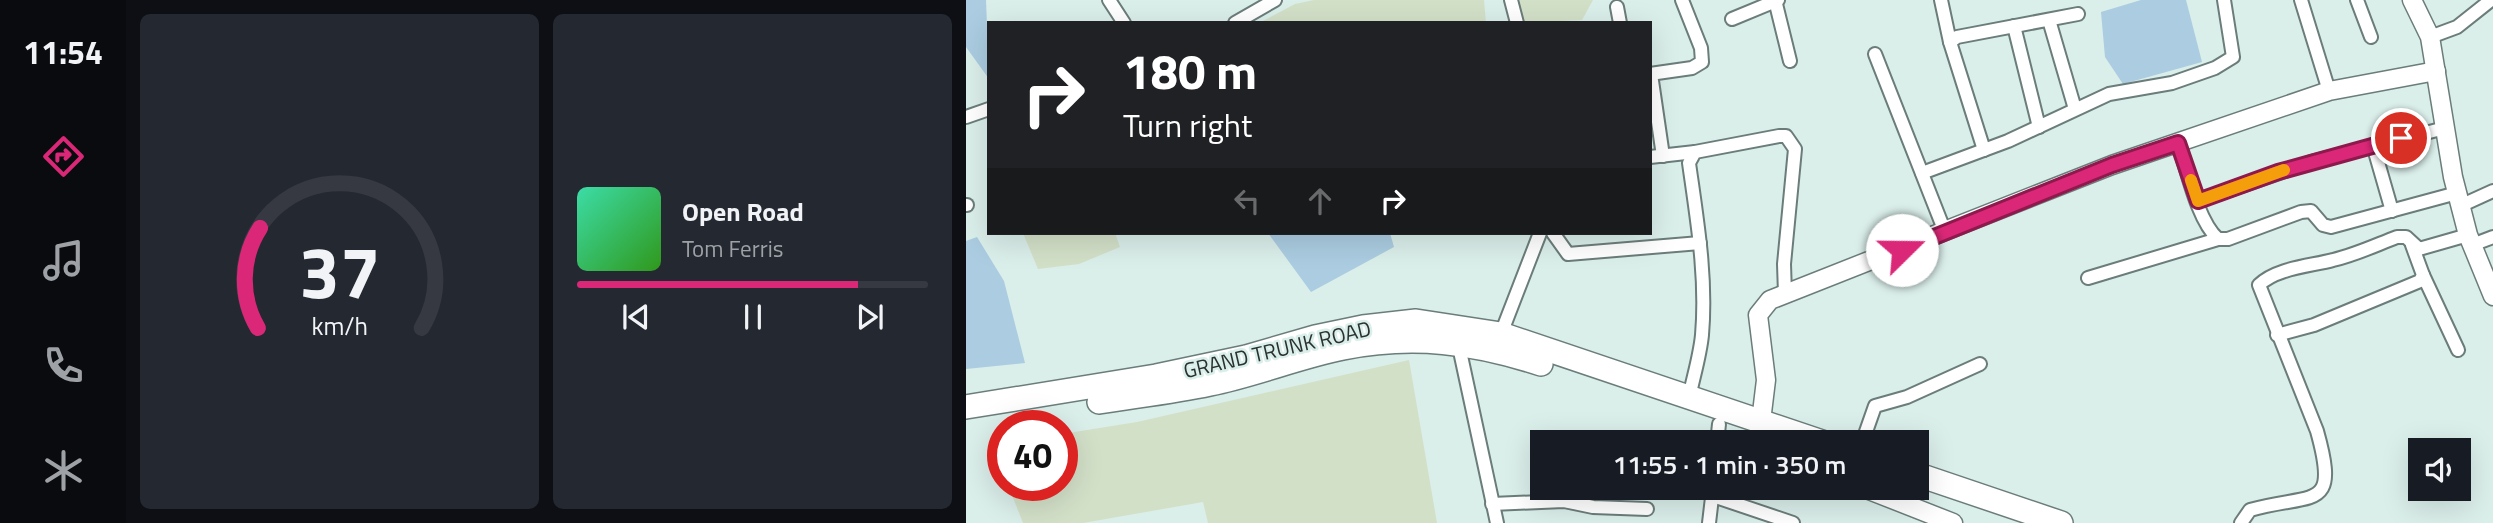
<!DOCTYPE html>
<html lang="en">
<head>
<meta charset="utf-8">
<style>
	body { margin:0; font-family:"Titillium Web",sans-serif; background:#242831; color:#f1f3f6; height:100vh; display:flex; flex-direction:column; font-size:26px; white-space:nowrap }
	* { box-sizing:border-box; margin:0 }
	p { font-size:23px; color:#9ea1a6 }
	.icon { flex:none; width:38px; height:38px; fill:none; stroke:currentColor; stroke-width:2; stroke-linecap:round; stroke-linejoin:round }
	.map { position:relative; flex:1; overflow:hidden }
	.details { display:flex; flex-direction:column; gap:14px; padding:14px; background:#0d0f14; width:840px }
	.details>* { flex:none }
	.top-card { position:absolute; left:21px; top:21px; width:665px; height:214px; border-radius:0px; box-shadow:0 7px 28px #0002; background:#202124; color:#fff; overflow:hidden }
	.fabs { position:absolute; left:1442px; top:438px; display:grid; gap:14px }
	.fabs a { display:grid; place-items:center; width:63px; height:63px; border-radius:0px; background:#171b24; box-shadow:0 7px 28px #0002; font-size:35px }
	.speed { position:absolute; left:21px; top:410px; display:flex; gap:14px; font-size:35px; font-weight:700; text-align:center }
	.speed>* { display:grid; place-content:center; width:91px; height:91px; border-radius:50%; background:#171b24; box-shadow:0 7px 28px #0002; line-height:1 }
	.speed .limit { border:10px solid #d22; background:#fff; color:#111 }
	.pin { position:absolute; display:grid; place-items:center; width:60px; height:60px; color:#fff; margin:-30px; border:4px solid #fff; border-radius:50%; box-shadow:0 2px 7px #0007 }
	.me { position:absolute; width:77px; margin:-38px; rotate:68deg; stroke-linejoin:round; filter:drop-shadow(0 0 5px #0008) }
	.turn { display:flex; align-items:center; gap:24px; height:147px; padding:0 21px; font-size:32px }
	.turn .icon { width:91px; height:91px; stroke-width:2.5 }
	.turn b { display:block; font-size:49px; line-height:60px }
	.lanes { display:flex; align-items:center; height:66px; padding:0 21px; background:#0003; justify-content:center; gap:35px; direction:ltr }
	.lanes .off { opacity:.35 }
	.details .widget { flex:1; display:flex; flex-direction:column; justify-content:center; gap:10px; min-width:0; padding:0 24px; border-radius:10px; background:#242831 }
	.details .dial { align-items:center; gap:0 }
	.dial svg { height:182px; overflow:visible; fill:none; stroke:#363941; stroke-width:7; stroke-linecap:round; text-anchor:middle }
	.dial text { fill:#f1f3f6; stroke:none }
	.song { display:flex; align-items:center; gap:21px }
	.cover { width:84px; height:84px; border-radius:10px; background:linear-gradient(135deg,hsl(160 70% 55%),hsl(110 70% 35%)) }
	.played { height:7px; border-radius:4px; background:linear-gradient(90deg,#db2777 80%,#363941 80%) }
	.keys { display:flex; justify-content:space-around; direction:ltr }
	.details .tiles { flex:1; display:grid; gap:14px; grid-template-columns:repeat(2,1fr) }
	.trip { position:absolute; left:564px; top:430px; width:399px; height:70px; border-radius:0px; background:#171b24; box-shadow:0 7px 28px #0002; font-weight:600; line-height:70px; text-align:center }
	main { display:flex; flex:1; min-height:0 }
	.dock { display:flex; flex-direction:column; width:126px; justify-content:space-around; align-items:center; background:#090b0e; color:#9ea1a6 }
	.dock .icon { width:49px; height:49px }
	.dock .on { color:#db2777 }
	.dock b { font-size:32px; color:#f1f3f6 }
	.map>svg:first-child { display:block }
	.green { fill:#d3e0c8 }
	.water { fill:#abcce1 }
	.lines { fill:none; stroke-linecap:round; stroke-linejoin:round }
	.street-casing { stroke:#6b7d7a; stroke-width:16 }
	.secondary-casing { stroke:#6b7d7a; stroke-width:21 }
	.highway-casing { stroke:#6b7d7a; stroke-width:26 }
	.street { stroke:#fff; stroke-width:12 }
	.secondary { stroke:#fff; stroke-width:18 }
	.highway { stroke:#fff; stroke-width:23 }
	.route-casing { stroke:#8e194d; stroke-width:18 }
	.route { stroke:#db2777; stroke-width:12 }
	.slow { stroke:#f59e0b; stroke-width:12 }
	.labels { text-anchor:middle; dominant-baseline:central; stroke-width:5; stroke-linejoin:round; paint-order:stroke }
	.street-label { font-size:21px; fill:#2a3230; stroke:#daeeea }
</style>
</head>
<body>
<main>
<nav class="dock">
<b>11:54</b>
<svg class="icon on" aria-label="directions" viewBox="0 0 24 24"><path d="M12 3l9 9-9 9-9-9zM9 14v-3h6M13 9l2 2-2 2"/></svg>
<svg class="icon" aria-label="music" viewBox="0 0 24 24"><path d="M9 18V5l10-2v13"/><circle cx="6" cy="18" r="3"/><circle cx="16" cy="16" r="3"/></svg>
<svg class="icon" aria-label="phone" viewBox="0 0 24 24"><path d="M5 4h4l2 5-3 2q2 4 5 5l2-3 5 2v4C11 20 4 13 5 4z"/></svg>
<svg class="icon" aria-label="climate" viewBox="0 0 24 24"><path d="M12 3v18M4 7l16 10M4 17L20 7"/></svg>
</nav>
<section class="details">
<div class="tiles">
<div class="widget dial"><svg viewBox="0 0 100 80">
<path d="M14 69A42 42 0 1 1 86 69"/>
<path d="M14 69A42 42 0 0 1 15 25" stroke="#db2777"/>
<text x="50" y="56" font-size="32" font-weight="700">37</text>
<text x="50" y="72" font-size="11">km/h</text>
</svg></div>
<div class="widget">
<div class="song"><i class="cover"></i><div><b>Open Road</b><p>Tom Ferris</p></div></div>
<div class="played"></div>
<div class="keys"><svg class="icon" aria-label="previous" viewBox="0 0 24 24"><path d="M18 5L8 12l10 7zM5 5v14"/></svg><svg class="icon" aria-label="pause" viewBox="0 0 24 24"><path d="M8 5v14M16 5v14"/></svg><svg class="icon" aria-label="next" viewBox="0 0 24 24"><path d="M6 5l10 7-10 7zM19 5v14"/></svg></div>
</div>
</div>
</section>
<div class="map">
<svg width="1527" height="523" viewBox="0 0 1527 523">
	<rect width="100%" height="100%" fill="#daeeea"/>
	<g class="green">
		<polygon points="348,0 518,0 520,23 293,23 329,4"/>
		<polygon points="546,0 627,0 616,20 551,23"/>
		<polygon points="57,233 149,233 154,247 113,264 72,269"/>
		<polygon points="443,360 471,523 242,523 237,502 117,523 57,523 42,485 96,485 96,434 171,422"/>
	</g>
	<g class="water">
		<polygon points="0,0 20,0 23,79 0,47"/>
		<polygon points="1175,0 1220,0 1236,62 1157,84 1139,57 1135,12"/>
		<polygon points="302,233 424,233 428,247 345,292"/>
		<polygon points="11,237 38,281 59,363 0,369 0,241"/>
	</g>
	<g class="lines">
		<g class="street-casing">
			<g id="street">
				<polyline points="143,0 158,23"/>
				<polyline points="545,0 551,23"/>
				<polyline points="809,0 824,61"/>
				<polyline points="975,0 984,42"/>
				<polyline points="1335,0 1363,91"/>
				<polyline points="1391,0 1405,37"/>
				<polyline points="651,7 654,23"/>
				<polyline points="766,19 812,0"/>
				<polyline points="1083,20 1109,109"/>
				<polyline points="269,23 309,0"/>
				<polyline points="1048,26 1073,127"/>
				<polyline points="1464,37 1491,27 1525,0"/>
				<polyline points="909,54 979,232"/>
				<polyline points="684,74 726,68 736,62 735,48 716,0"/>
				<polyline points="685,74 697,156"/>
				<polyline points="0,117 23,109"/>
				<path d="M1212,143C1221,169 1231,220 1252,239H1262L1335,212L1345,211L1357,225L1365,227L1491,193"/>
				<polyline points="1407,145 1426,211"/>
				<polyline points="1018,150 984,42 991,37 1112,14"/>
				<polyline points="684,157 729,152"/>
				<polyline points="956,173 1042,141 1143,94 1206,83 1249,68 1267,57 1258,0"/>
				<polyline points="1232,201 1345,162 1479,128"/>
				<polyline points="0,205 1,205"/>
				<polyline points="1494,206 1527,191"/>
				<polyline points="587,233 602,254 734,243"/>
				<polyline points="1506,245 1527,237"/>
				<polyline points="1457,275 1492,350"/>
				<polyline points="1122,278 1252,239"/>
				<polyline points="1311,335 1348,325 1454,281 1457,275 1446,245"/>
				<polyline points="533,339 574,233"/>
				<polyline points="492,342 531,523"/>
				<path d="M723,398C727,378 734,356 736,335C741,277 731,220 723,163L729,152L813,136H820L829,149L818,264L819,294"/>
				<polyline points="751,443 753,424"/>
				<polyline points="896,443 909,406 941,397 1014,364"/>
				<polyline points="747,496 827,523"/>
				<polyline points="526,504 598,501 627,507 681,509"/>
				<polyline points="743,523 747,489"/>
				<path d="M1275,523L1284,510C1347,492 1374,513 1351,431L1293,285C1310,268 1345,266 1367,260C1389,255 1410,245 1431,237H1440L1453,249L1502,235"/>
			</g>
		</g>
		<g class="secondary-casing">
			<g id="secondary">
				<polyline points="1446,0 1464,37 1487,177 1502,235 1527,296"/>
				<polyline points="795,421 800,380 792,315 804,300 1146,165 1363,91 1470,71"/>
				<polyline points="898,488 987,523"/>
			</g>
		</g>
		<g class="highway-casing">
			<g id="highway">
				<path d="M133,402C170,396 207,392 244,384C289,375 332,357 377,348C447,334 508,342 575,364"/>
				<polyline points="0,407 190,376 280,357 349,337 397,327 450,321 535,334 859,443"/>
				<polyline points="950,474 1095,523"/>
			</g>
		</g>
		<use href="#street" class="street"/>
		<use href="#secondary" class="secondary"/>
		<use href="#highway" class="highway"/>
	</g>
	<g class="lines">
		<g class="route-casing">
			<polyline id="route" points="936,250 1146,165 1212,143 1232,201 1312,172 1435,138"/>
		</g>
		<use href="#route" class="route"/>
		<polyline class="slow" points="1225,180 1232,201 1318,170"/>
	</g>
	<g class="labels">
		<g class="street-label">
			<text transform="translate(311 349) rotate(-13)">GRAND TRUNK ROAD</text>
		</g>
	</g>
</svg>
<div class="fabs">
<a><svg class="icon" aria-label="sound" viewBox="0 0 24 24"><path d="M4 9h4l5-4v14l-5-4H4zM17 9q2 3 0 6"/></svg></a>
</div>
<div class="speed"><div class="limit">40</div></div>
<div class="pin" style="left:1435px;top:138px;background:#d93025"><svg class="icon" aria-label="arrive" viewBox="0 0 24 24"><path d="M6 21V4h12l-3 4 3 4H6"/></svg></div>
<svg class="me" style="left:936px;top:250px" viewBox="-20 -20 40 40"><circle r="19" fill="#fff"/><path d="M0-13L10 11 0 6-10 11z" fill="#db2777"/></svg>
<div class="trip">11:55 · 1 min · 350 m</div>
<div class="top-card">
<div class="turn"><svg class="icon" aria-label="right" viewBox="0 0 24 24"><path d="M7 20v-9h11M14 6l5 5-5 5"/></svg><div><b>180 m</b>Turn right</div></div>
<div class="lanes"><svg class="icon off" aria-label="left" viewBox="0 0 24 24"><path d="M17 20v-9H6M10 6l-5 5 5 5"/></svg><svg class="icon off" aria-label="ahead" viewBox="0 0 24 24"><path d="M12 20V5M6 11l6-6 6 6"/></svg><svg class="icon" aria-label="right" viewBox="0 0 24 24"><path d="M7 20v-9h11M14 6l5 5-5 5"/></svg></div>
</div>
</div>
</main>
</body>
</html>
